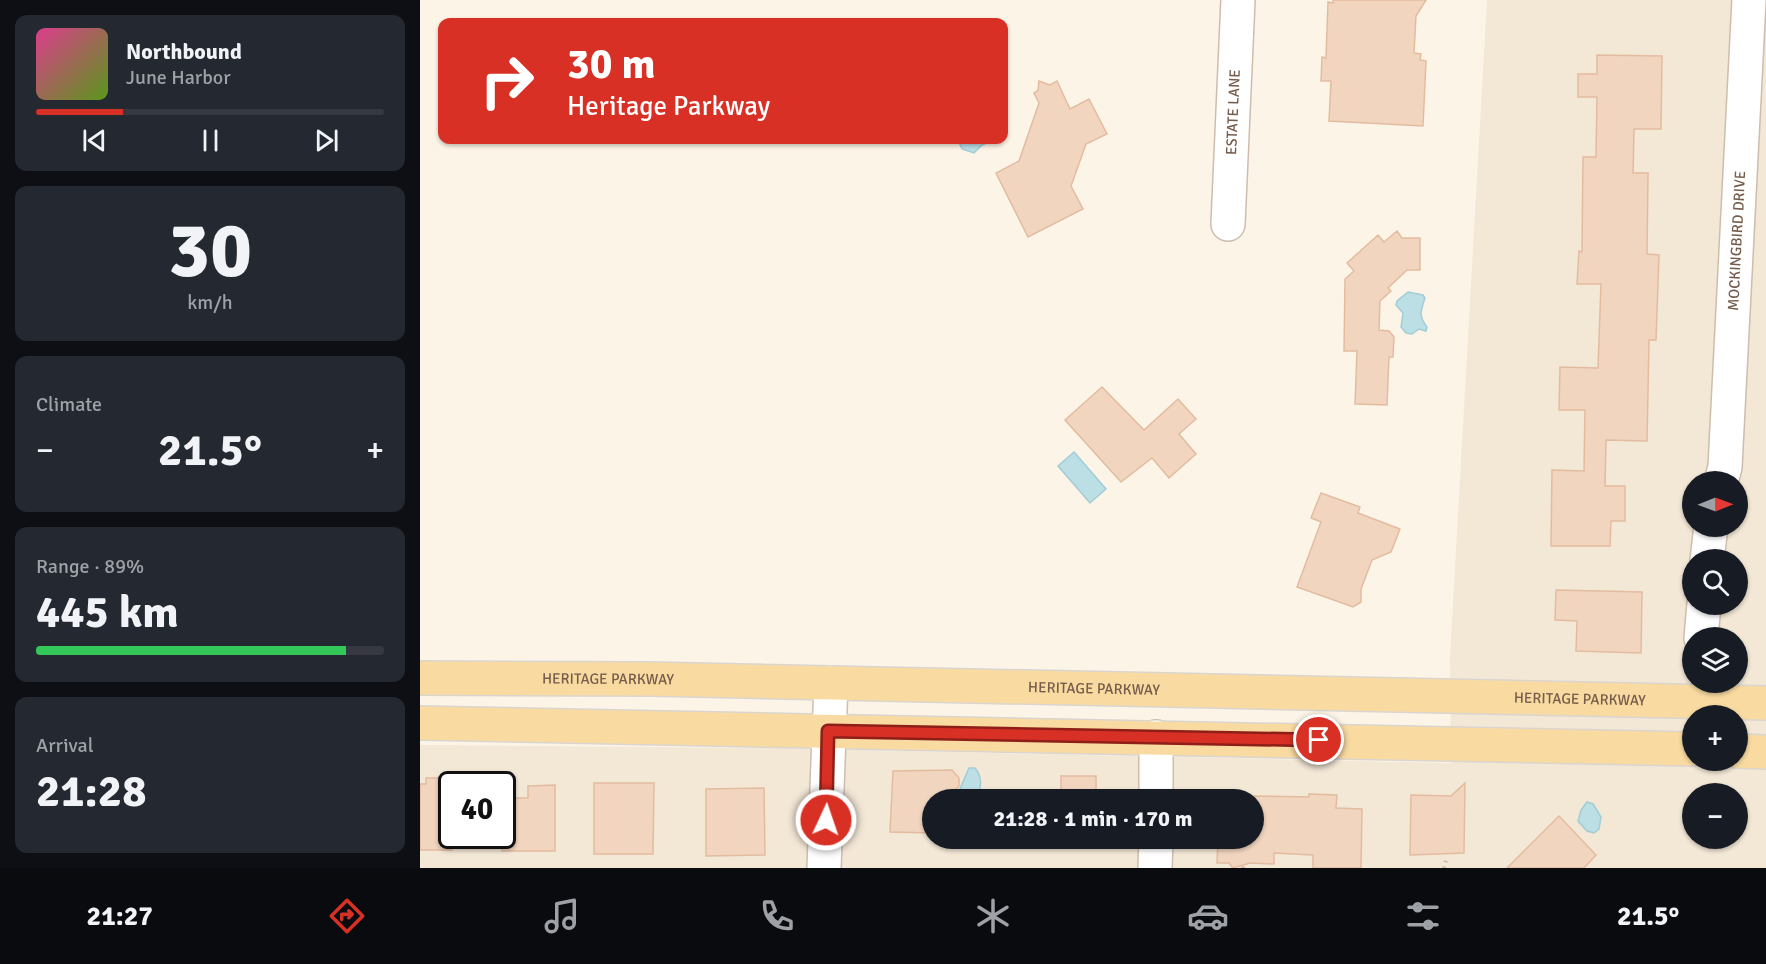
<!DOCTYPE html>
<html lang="en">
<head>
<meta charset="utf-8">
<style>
	body { margin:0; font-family:Signika,sans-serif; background:#242831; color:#f1f3f6; height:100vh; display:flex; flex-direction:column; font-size:22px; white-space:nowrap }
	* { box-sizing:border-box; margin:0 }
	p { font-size:20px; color:#9ea1a6 }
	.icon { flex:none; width:33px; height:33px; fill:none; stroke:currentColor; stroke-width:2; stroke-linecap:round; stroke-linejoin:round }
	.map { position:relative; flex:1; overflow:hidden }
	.panel { display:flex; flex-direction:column; gap:15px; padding:15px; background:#0d0f14; width:420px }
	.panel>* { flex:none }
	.top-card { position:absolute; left:18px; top:18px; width:570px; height:126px; border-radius:12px; box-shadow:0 2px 4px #0004; background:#d93025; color:#fff; overflow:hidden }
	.needle { width:39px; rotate:89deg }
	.fabs { position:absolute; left:1262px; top:471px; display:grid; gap:12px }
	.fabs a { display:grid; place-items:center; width:66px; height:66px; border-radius:50%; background:#171b24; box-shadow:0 2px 4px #0004; font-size:30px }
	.speed { position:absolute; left:18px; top:771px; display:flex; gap:12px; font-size:30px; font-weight:700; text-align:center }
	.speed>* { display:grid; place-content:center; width:78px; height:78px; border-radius:50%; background:#171b24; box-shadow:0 2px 4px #0004; line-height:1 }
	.speed .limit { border:3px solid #111; border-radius:9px; background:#fff; color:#111 }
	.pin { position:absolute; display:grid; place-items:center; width:51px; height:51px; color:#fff; margin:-26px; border:3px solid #fff; border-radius:50%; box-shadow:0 2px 6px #0007 }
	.me { position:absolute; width:66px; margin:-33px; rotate:3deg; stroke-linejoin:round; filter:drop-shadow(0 0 4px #0008) }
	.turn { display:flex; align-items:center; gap:21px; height:126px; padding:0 30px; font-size:27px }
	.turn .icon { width:78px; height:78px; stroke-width:2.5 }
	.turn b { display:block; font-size:42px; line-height:51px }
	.big { font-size:45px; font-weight:800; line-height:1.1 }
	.panel .card { flex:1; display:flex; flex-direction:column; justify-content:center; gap:9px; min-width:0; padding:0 21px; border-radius:12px; background:#242831 }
	.panel .dial { align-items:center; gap:0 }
	.dial b { font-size:78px; line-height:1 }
	.song { display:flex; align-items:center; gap:18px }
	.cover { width:72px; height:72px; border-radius:9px; background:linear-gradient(135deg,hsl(330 70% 55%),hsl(90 70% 35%)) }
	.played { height:6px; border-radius:3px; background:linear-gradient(90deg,#d93025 25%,#363941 25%) }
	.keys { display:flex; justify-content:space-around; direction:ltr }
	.heat { display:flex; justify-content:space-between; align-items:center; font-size:33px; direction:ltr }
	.charge { height:9px; border-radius:4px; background:linear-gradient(90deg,#34c759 89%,#363941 0) }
	.trip { position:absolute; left:502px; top:789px; width:342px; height:60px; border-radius:30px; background:#171b24; box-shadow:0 2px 4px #0004; font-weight:800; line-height:60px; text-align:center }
	.menu { display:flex; height:96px; justify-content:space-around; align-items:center; background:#090b0e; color:#9ea1a6 }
	.menu .icon { width:42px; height:42px }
	.menu .on { color:#d93025 }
	.menu b { font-size:27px; color:#f1f3f6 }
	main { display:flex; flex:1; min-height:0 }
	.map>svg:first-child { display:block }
	.residential { fill:#f3e7d6; fill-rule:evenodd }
	.water { fill:#bcdee5; stroke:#a2cdd7; stroke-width:1.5 }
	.building { fill:#f1d5bf; stroke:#e3bca0; stroke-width:1.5 }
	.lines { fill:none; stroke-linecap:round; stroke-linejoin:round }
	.minor-casing { stroke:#cebdad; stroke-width:36 }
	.major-casing { stroke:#dbd5d0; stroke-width:36 }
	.path { stroke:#d6b8a2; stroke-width:4; stroke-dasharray:1.5 4.5; stroke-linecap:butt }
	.minor { stroke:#fff; stroke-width:33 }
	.major { stroke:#f9dba1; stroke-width:33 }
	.route-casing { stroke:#8d1f18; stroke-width:15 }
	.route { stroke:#d93025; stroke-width:10 }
	.labels { text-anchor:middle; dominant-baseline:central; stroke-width:5; stroke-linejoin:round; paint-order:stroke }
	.street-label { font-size:15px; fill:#755c4c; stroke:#fff8ed }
</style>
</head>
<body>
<main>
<section class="panel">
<div class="card">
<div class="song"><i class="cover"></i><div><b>Northbound</b><p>June Harbor</p></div></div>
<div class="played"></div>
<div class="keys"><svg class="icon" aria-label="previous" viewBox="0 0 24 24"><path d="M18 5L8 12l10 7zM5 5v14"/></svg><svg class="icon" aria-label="pause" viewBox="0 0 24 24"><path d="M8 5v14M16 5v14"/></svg><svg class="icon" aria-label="next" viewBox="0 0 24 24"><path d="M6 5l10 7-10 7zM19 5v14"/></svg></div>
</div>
<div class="card dial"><b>30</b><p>km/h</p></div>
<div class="card"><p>Climate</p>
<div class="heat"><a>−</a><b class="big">21.5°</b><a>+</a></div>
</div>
<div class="card"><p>Range · 89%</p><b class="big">445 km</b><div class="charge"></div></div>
<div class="card"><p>Arrival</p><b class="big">21:28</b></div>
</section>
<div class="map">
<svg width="1346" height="868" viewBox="0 0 1346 868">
	<rect width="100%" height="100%" fill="#fcf5e7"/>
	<path class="residential" d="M1067,0H1346V868H0V745L346,748L1031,763L1030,657ZM1272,482H1317V526H1272ZM1272,560H1317V604H1272ZM1272,638H1317V682H1272ZM1272,716H1317V760H1272ZM32,784H82V836H32ZM1272,794H1317V838H1272ZM513,800H834V838H513Z"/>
	<g class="water">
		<polygon points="538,140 575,140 562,145 554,153 542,149"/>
		<path d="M988,292L1003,295L1005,298C1001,310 998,316 1007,327L1006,331L999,329L992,334L986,333L981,327L983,313L976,305L977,301Z"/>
		<polygon points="654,452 686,489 670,503 638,466"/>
		<path d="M549,768H555C563,777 562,791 554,799H543L539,791Z"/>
		<polygon points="1167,802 1173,804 1181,817 1179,829 1174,833 1167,831 1158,821 1161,810"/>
	</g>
	<g class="building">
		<polygon points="913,0 1006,0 996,16 994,53 1001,54 1000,60 1006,61 1003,126 909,121 911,81 901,81 902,57 906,58 908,2 913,3"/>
		<polygon points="1177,55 1242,56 1241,129 1214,129 1213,173 1228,173 1227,254 1239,255 1236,340 1229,340 1227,441 1186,440 1185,486 1205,486 1205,521 1191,521 1190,546 1131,546 1132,470 1164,471 1165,410 1139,410 1140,367 1178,368 1181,284 1157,284 1159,251 1162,252 1163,157 1176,157 1177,97 1158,97 1158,74 1177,74"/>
		<polygon points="619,81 630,85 637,81 650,109 669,99 687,134 666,144 651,186 663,209 608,237 576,173 599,161 619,103 614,93 618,90"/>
		<polygon points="977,231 982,238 1000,238 1000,270 987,270 968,288 971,291 960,301 959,330 969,331 974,337 973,357 969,357 967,405 935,404 937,351 924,351 925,279 934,271 927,263 958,235 964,242"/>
		<polygon points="682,387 724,430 758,399 776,419 759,434 776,454 749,478 732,458 701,482 645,420"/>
		<polygon points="901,493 940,507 938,513 980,529 971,552 952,560 941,589 941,602 933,607 877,587 901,522 891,518"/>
		<polygon points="1136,590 1222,592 1221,653 1156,651 1157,621 1135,620"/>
		<polygon points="532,770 539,778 539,786 533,792 522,792 522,800 513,800 513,833 470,832 473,771"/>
		<rect x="641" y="776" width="35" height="24"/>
		<polygon points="6,778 32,778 32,850 0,850 0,784 6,784"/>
		<polygon points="174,783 234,783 233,854 174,854"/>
		<polygon points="1045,783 1044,853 990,855 991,795 1031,796"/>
		<polygon points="135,785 135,851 82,851 82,798 108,798 108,786"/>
		<polygon points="344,788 345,855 286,856 286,789"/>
		<polygon points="889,794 917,795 916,808 942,809 941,868 893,868 893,855 854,853 854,864 830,863 813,868 809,863 797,863 798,838 834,838 834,796 889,797"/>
		<polygon points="1139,816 1176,855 1164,868 1087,868"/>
	</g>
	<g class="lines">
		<g class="minor-casing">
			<g id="minor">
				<path id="s1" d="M808,224L818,0"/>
				<path id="s2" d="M1301,482L1305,467L1329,0"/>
				<polyline points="1287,560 1291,526"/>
				<polyline points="1281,638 1284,604"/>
				<polyline points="736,800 736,737"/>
				<polyline points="404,868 411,683"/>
				<polyline points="735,868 736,838"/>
			</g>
		</g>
		<g class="major-casing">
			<g id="major">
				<path id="s3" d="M0,678L231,679L1346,703"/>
				<polyline points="0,723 1272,749"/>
				<polyline points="1317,751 1346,752"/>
			</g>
		</g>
		<g class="path">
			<polyline points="823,868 823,865"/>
			<polyline points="1024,868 1027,857"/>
		</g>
		<use href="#minor" class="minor"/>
		<use href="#major" class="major"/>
	</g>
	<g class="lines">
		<g class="route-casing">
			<polyline id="route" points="406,820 408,731 899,740"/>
		</g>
		<use href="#route" class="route"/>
	</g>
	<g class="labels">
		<g class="street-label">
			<text stroke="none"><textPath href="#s1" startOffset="112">ESTATE LANE</textPath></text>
			<text stroke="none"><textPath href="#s2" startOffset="242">MOCKINGBIRD DRIVE</textPath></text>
			<text stroke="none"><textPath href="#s3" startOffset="188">HERITAGE PARKWAY</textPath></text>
			<text stroke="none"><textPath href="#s3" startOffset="674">HERITAGE PARKWAY</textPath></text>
			<text stroke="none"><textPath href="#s3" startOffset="1160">HERITAGE PARKWAY</textPath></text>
		</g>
	</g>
</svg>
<div class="fabs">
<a><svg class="needle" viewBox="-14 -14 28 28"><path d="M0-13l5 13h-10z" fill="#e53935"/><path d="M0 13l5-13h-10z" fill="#9ea1a6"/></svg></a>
<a><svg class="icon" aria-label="search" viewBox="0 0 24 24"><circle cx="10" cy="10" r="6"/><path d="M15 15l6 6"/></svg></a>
<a><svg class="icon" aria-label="layers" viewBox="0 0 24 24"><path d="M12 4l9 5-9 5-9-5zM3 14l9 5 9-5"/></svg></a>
<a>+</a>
<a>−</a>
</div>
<div class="speed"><div class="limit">40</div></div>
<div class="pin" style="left:899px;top:740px;background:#d93025"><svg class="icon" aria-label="arrive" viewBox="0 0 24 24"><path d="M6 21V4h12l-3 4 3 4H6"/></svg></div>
<svg class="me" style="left:406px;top:820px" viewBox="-20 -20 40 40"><circle r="17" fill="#d93025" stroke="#fff" stroke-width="3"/><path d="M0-11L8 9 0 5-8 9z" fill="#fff"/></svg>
<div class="trip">21:28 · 1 min · 170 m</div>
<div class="top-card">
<div class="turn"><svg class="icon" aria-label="right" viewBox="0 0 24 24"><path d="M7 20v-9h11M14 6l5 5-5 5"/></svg><div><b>30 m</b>Heritage Parkway</div></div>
</div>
</div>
</main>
<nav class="menu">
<b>21:27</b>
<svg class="icon on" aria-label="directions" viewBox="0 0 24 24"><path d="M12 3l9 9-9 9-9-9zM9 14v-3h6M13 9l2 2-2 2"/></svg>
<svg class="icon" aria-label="music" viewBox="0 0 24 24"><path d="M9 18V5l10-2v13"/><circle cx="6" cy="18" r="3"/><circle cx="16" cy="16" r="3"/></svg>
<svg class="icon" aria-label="phone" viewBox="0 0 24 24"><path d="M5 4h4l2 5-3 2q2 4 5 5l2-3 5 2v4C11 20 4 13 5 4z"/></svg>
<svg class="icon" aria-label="climate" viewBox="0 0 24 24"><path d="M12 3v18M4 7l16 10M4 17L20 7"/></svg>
<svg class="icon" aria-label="car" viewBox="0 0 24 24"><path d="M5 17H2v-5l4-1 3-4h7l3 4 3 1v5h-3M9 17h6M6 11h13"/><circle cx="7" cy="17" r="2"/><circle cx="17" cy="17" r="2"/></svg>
<svg class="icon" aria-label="filters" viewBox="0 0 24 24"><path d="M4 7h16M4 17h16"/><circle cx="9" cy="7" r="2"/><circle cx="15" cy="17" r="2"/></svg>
<b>21.5°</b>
</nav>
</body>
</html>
